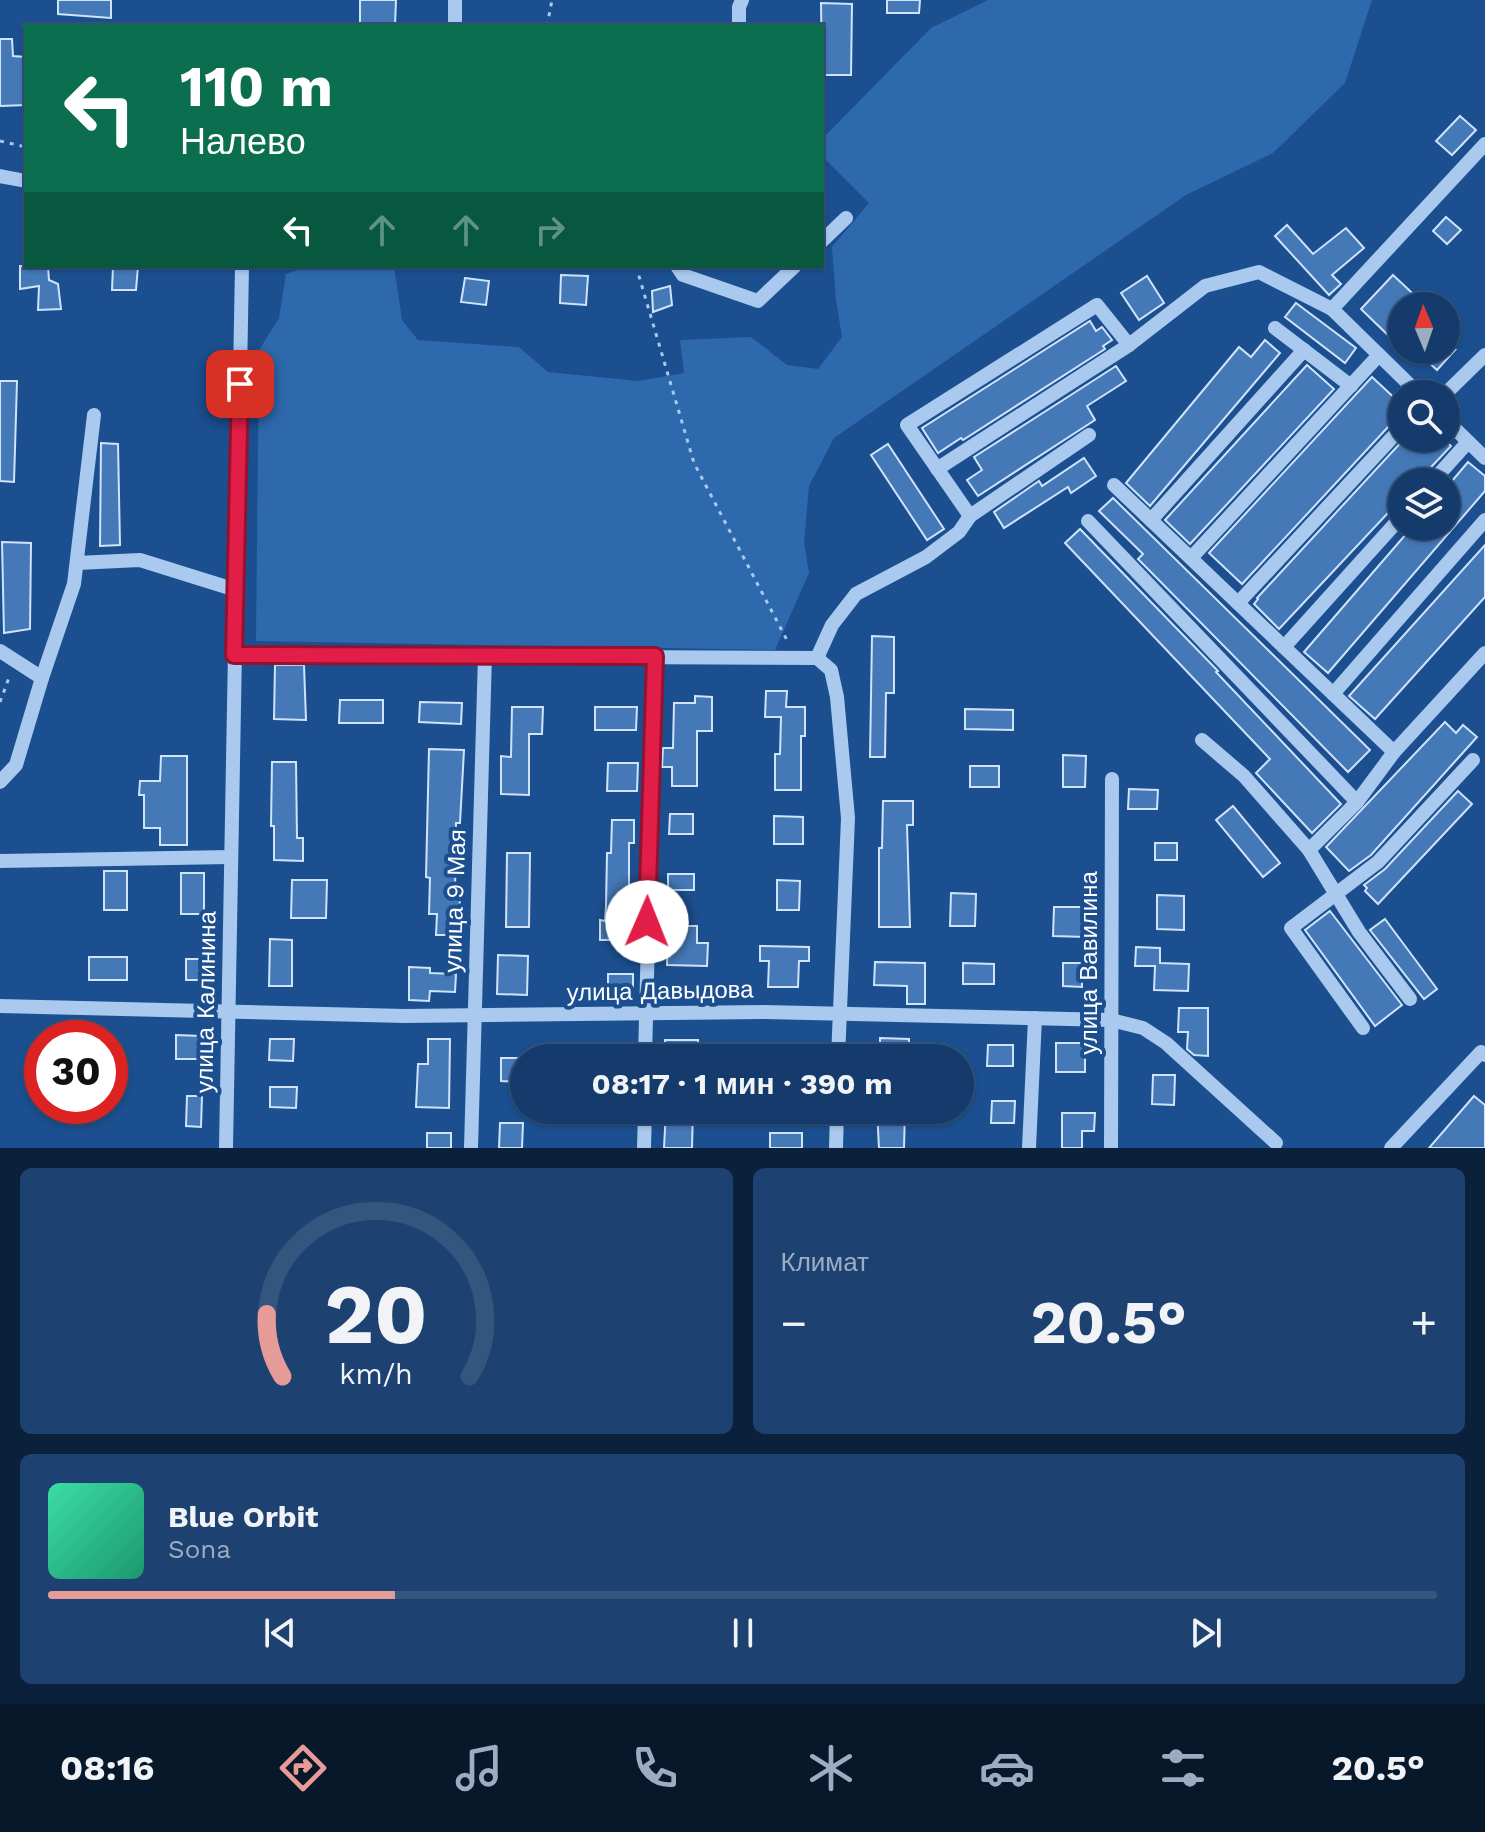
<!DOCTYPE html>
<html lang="ru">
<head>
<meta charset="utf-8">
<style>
	body { margin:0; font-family:"Work Sans",sans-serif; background:#1d4271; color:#f1f3f6; height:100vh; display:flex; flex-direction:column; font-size:30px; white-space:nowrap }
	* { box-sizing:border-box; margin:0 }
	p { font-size:26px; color:#9dadc1 }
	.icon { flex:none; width:44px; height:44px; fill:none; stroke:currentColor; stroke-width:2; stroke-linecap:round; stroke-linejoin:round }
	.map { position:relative; height:1148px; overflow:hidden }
	.drawer { display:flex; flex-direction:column; gap:20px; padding:20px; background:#0b203b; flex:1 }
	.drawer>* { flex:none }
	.top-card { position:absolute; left:24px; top:24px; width:800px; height:244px; border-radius:0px; box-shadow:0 2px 6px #0004,0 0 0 2px #33557e; background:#0b6e4f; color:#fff; overflow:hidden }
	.needle { width:52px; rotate:358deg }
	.buttons { position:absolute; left:1388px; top:292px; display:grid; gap:16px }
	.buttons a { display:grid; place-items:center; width:72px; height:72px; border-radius:50%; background:#143b6b; box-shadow:0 2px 6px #0004,0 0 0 2px #33557e; font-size:40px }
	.speed { position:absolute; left:24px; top:1020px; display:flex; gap:16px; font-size:40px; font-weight:700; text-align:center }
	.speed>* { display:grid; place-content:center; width:104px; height:104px; border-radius:50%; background:#143b6b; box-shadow:0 2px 6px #0004,0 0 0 2px #33557e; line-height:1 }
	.speed .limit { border:12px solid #d22; background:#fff; color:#111 }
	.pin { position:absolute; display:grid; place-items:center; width:68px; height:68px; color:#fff; margin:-34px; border-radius:16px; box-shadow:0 4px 12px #0006 }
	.me { position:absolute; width:88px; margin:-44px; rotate:1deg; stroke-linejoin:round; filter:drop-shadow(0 0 6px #0008) }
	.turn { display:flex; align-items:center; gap:28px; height:168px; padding:0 24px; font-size:36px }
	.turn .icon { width:104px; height:104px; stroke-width:2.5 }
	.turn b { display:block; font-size:56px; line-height:68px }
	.lanes { display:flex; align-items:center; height:76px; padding:0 24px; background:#0003; justify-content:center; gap:40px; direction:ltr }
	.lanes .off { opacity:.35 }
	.big { font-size:60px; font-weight:700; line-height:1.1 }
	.drawer .tile { flex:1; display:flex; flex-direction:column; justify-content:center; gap:12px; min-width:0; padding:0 28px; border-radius:12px; background:#1d4271 }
	.drawer .dial { align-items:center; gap:0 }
	.dial svg { height:208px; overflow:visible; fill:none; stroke:#33557e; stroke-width:7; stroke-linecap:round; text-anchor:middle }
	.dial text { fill:#f1f3f6; stroke:none }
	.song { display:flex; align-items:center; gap:24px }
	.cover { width:96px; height:96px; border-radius:12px; background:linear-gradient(135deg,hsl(160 70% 55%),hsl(160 70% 35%)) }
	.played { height:8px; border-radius:4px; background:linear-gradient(90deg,#e69b98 25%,#33557e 25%) }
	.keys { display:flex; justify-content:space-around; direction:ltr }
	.heat { display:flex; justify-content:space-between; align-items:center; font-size:44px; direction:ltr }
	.drawer .tiles { flex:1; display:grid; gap:20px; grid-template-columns:1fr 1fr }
	.tile:last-child { grid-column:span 2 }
	.trip { position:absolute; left:510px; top:1044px; width:464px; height:80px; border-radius:40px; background:#143b6b; box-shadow:0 2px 6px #0004,0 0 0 2px #33557e; font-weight:700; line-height:80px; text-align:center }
	.menu { display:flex; height:128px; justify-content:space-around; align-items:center; background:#08182b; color:#9dadc1 }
	.menu .icon { width:56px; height:56px }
	.menu .active { color:#e69b98 }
	.menu b { font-size:36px; color:#f1f3f6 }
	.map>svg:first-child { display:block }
	.green { fill:#2e69ad }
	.building { fill:#4478b7; stroke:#cfe3fa; stroke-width:2 }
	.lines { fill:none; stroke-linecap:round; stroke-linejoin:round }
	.path { stroke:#a9c9ee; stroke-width:3; stroke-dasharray:4 6; stroke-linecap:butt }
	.minor { stroke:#a9c9ee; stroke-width:14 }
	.route-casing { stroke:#92132f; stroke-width:20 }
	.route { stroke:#e11d48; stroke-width:14 }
	.labels { text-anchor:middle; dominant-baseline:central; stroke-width:8; stroke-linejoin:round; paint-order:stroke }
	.street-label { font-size:24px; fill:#fff; stroke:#1b4f8f }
</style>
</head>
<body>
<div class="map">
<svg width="1485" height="1148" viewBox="0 0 1485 1148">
	<rect width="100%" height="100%" fill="#1b4f8f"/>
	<polygon class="green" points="988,0 1372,0 1345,83 1273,153 1186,195 834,438 809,486 804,542 809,573 775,650 256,641 259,350 279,318 286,274 307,266 394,266 402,320 418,340 519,347 548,372 638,381 684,373 680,340 751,337 787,365 818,369 842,337 836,300 832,247 869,203 822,156 822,139 931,28"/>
	<g class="building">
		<polygon points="58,0 111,0 111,18 58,14"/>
		<polygon points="360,0 396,0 395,26 360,26"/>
		<polygon points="887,0 920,0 919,13 887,13"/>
		<polygon points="821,3 852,4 851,75 822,75"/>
		<polygon points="0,39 12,39 13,56 26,57 26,105 0,106"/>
		<polygon points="1460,116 1476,130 1452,155 1436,141"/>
		<polygon points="1446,217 1461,230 1447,244 1433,231"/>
		<polygon points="1287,225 1313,254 1346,228 1364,248 1332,275 1341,284 1329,295 1275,236"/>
		<polygon points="20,266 48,266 49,280 58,284 61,309 38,310 39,286 20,289"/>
		<polygon points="113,266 138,266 136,290 112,290"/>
		<polygon points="561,275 588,276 586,305 560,303"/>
		<polygon points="1393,275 1426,306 1402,306 1402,329 1392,339 1361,309"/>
		<polygon points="1147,276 1164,303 1139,320 1121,293"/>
		<polygon points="465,278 489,281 486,305 461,302"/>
		<polygon points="670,286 672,305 653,312 652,291"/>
		<polygon points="1296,303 1356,348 1345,363 1285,317"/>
		<polygon points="1090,321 1096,331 1102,327 1112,340 1103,346 1105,349 963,440 961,438 938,453 922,428"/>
		<polygon points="1265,340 1280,353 1150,506 1126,483 1239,347 1251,357"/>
		<polygon points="1415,350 1455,350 1437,370"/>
		<polygon points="1307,365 1334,389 1190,544 1165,520"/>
		<polygon points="1116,366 1126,381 1087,406 1095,420 978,496 967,480 982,470 974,457"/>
		<polygon points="1372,377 1402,405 1402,412 1242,584 1209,553"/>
		<polygon points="0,381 17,381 14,482 0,481"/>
		<polygon points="1405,438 1443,438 1451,446 1417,482 1402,482 1402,498 1279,629 1254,604 1258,599 1257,598"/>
		<polygon points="101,443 118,444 120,545 100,546"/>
		<polygon points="888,444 944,529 927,540 871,455"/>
		<polygon points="1084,458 1096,476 1071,493 1068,487 1004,528 994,512 1039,481 1042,486"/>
		<polygon points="1468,462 1485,476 1485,491 1328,673 1304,652 1413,526 1446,526 1446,488"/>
		<polygon points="1113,498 1370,750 1348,772 1138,559 1143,554 1099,511"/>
		<polygon points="1080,529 1218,671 1216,672 1341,804 1312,833 1256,773 1270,759 1065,543"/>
		<polygon points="2,542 31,543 30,629 4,633"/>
		<polygon points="1485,545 1485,597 1375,719 1349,696"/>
		<polygon points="872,636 894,637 894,693 886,693 885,757 870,757"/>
		<polygon points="275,665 304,665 306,720 274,719"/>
		<polygon points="766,691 787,691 786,707 805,707 805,736 801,736 801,790 775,790 775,754 780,754 781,717 765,717"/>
		<polygon points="695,696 712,697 712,731 697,731 697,786 672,786 672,767 662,767 663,748 673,748 674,703 695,703"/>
		<polygon points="340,700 383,700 383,723 339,723"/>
		<polygon points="420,702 462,703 461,724 419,722"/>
		<polygon points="512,707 543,707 542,734 529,734 529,795 501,794 501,756 511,757"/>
		<polygon points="595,707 637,707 636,730 595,730"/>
		<polygon points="965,709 1013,710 1013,730 965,729"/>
		<polygon points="1445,722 1456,733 1463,725 1477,737 1371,855 1349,871 1326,847"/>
		<polygon points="429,749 464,750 460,823 456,823 455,895 460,895 459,935 436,935 437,914 429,914 430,878 426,877"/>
		<polygon points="1063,755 1086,756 1085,787 1063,787"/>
		<polygon points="161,756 187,756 187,845 160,845 160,828 144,828 144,795 139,795 140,781 160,781"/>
		<polygon points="272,762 296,762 297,838 303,838 303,861 274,860 274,826 271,826"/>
		<polygon points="608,763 638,763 637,791 607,791"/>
		<rect x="970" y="766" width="29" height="21"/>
		<polygon points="1129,789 1158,790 1157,809 1128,809"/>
		<polygon points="1458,791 1472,804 1378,904 1365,891 1367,888 1364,885 1385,869"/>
		<polygon points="883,801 913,801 913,825 907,825 910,927 879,927 879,848 882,848"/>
		<polygon points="1233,806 1280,863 1263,877 1216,820"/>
		<polygon points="670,814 693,814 693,834 669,834"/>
		<polygon points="774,816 803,817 803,844 774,844"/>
		<polygon points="612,820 634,820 634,843 629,843 629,895 623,895 622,921 629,921 629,940 600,940 600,920 605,921 606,906 607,853 611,853"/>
		<rect x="1155" y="843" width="22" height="17"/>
		<polygon points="507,853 530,853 529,927 506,927"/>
		<rect x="104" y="871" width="23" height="39"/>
		<rect x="181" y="873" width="23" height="41"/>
		<rect x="668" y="874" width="26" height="16"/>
		<polygon points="292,880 327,880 326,918 291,918"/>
		<polygon points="777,880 800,881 799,910 777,910"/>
		<polygon points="951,893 976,894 975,926 950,926"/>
		<polygon points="1157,895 1184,896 1184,930 1157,929"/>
		<polygon points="1054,907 1086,907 1086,937 1053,936"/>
		<polygon points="1330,911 1402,1005 1375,1026 1305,930"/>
		<polygon points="1385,919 1437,989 1424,999 1370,930"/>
		<polygon points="668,926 697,926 697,943 708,943 707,966 667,965"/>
		<polygon points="270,939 292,940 292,986 269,986"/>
		<polygon points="760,946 809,947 809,961 799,961 798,987 768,987 769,961 760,961"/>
		<polygon points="1136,947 1160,948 1160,963 1189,964 1188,991 1154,990 1155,966 1135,966"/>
		<polygon points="498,955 528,956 527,995 497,994"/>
		<rect x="89" y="957" width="38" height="23"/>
		<polygon points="186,959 206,959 205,980 186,980"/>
		<polygon points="875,962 925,963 925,1004 907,1004 907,986 874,985"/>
		<polygon points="963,963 994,964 994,984 963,984"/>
		<polygon points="1063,963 1082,963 1082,987 1063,986"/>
		<polygon points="409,967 430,968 430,973 456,974 455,992 430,991 429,1001 409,1000"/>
		<rect x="608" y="974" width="25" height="22"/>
		<polygon points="1179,1008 1208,1008 1208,1056 1194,1055 1187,1049 1188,1032 1178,1032"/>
		<polygon points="176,1035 202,1036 201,1059 176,1059"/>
		<polygon points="880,1038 909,1039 909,1058 880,1058"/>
		<polygon points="270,1039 294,1039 293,1061 269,1060"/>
		<polygon points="428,1039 450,1039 449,1108 416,1107 418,1064 428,1064"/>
		<rect x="665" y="1040" width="33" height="18"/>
		<rect x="1056" y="1043" width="29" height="29"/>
		<polygon points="988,1045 1013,1045 1013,1066 987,1066"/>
		<polygon points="501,1058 524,1058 524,1082 501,1081"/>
		<polygon points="1153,1075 1175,1075 1174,1105 1152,1104"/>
		<polygon points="270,1087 297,1087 296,1108 270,1107"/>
		<polygon points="187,1096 202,1096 201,1127 186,1126"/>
		<polygon points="1474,1096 1485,1105 1485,1148 1429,1148"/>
		<polygon points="992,1101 1015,1101 1014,1123 991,1123"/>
		<polygon points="666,1110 693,1110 692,1148 664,1148"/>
		<polygon points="877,1110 905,1110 904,1148 879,1148"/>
		<polygon points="1062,1113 1095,1113 1094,1131 1082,1131 1082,1148 1062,1148"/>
		<polygon points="500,1123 523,1123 522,1148 499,1148"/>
		<rect x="427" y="1133" width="24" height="15"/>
		<rect x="770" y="1133" width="32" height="15"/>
	</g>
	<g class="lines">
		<g class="path">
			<polyline points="547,26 552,0"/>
			<polyline points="0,141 26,147"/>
			<polyline points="636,266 694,463 789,644"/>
			<polyline points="0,702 10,675"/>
		</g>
		<g class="minor">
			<polyline points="455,26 455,0"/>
			<polyline points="739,26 739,7 742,0"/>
			<polyline points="0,176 26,181"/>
			<polyline points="822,241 846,218"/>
			<polyline points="677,266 683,275 758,301 795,266"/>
			<polyline points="1332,309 1485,144"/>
			<polyline points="1275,328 1351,386"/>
			<polyline points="1445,394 1485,355"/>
			<polyline points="1446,420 1485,458"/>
			<polyline points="1089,435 970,516 907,425 1097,305 1129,345"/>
			<polyline points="937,469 1129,345 1205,286 1259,272 1332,309 1419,394"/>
			<polyline points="1432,482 1468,442"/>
			<polyline points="1114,485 1394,752 1485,653"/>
			<polyline points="1151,520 1304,350"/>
			<polyline points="1088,521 1357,802 1394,752"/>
			<polyline points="1191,558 1379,355"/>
			<polyline points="77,563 140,560 236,590"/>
			<polyline points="1238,603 1402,427"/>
			<polyline points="1284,647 1402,516"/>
			<polyline points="0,651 42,678"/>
			<polyline points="234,655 817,658"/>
			<polyline points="817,658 831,670 837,697 848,818 838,1058"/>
			<polyline points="817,658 832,625 856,594 926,557 959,532 970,516"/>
			<polyline points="1333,694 1485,520"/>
			<polyline points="1202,740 1244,776 1309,850 1357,802"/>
			<polyline points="0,782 16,765 42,678 74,584 94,415"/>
			<polyline points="1309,850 1359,932 1410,999"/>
			<polyline points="0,861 230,857"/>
			<polyline points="0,1006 405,1016 764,1012 1111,1020 1143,1028 1166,1043 1276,1143"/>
			<polyline points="1363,1028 1291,928 1378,862 1473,760"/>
			<polyline points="645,1058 655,656"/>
			<polyline points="226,1148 242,266"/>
			<polyline points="471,1148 485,655"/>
			<polyline points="644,1148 645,1110"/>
			<polyline points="836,1148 837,1110"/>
			<polyline points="1029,1148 1035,1018"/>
			<polyline points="1111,1148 1112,779"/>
			<polyline points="1391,1148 1481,1052 1485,1055"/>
		</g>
	</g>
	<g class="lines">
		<g class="route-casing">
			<polyline id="route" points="240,384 234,655 655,656 647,922"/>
		</g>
		<use href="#route" class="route"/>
	</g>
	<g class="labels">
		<g class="street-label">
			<text transform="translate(455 901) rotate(-88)">улица 9 Мая</text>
			<text transform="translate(1089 963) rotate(-90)">улица Вавилина</text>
			<text transform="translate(660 991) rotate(-1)">улица Давыдова</text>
			<text transform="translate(206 1002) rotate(-89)">улица Калинина</text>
		</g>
	</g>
</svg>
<div class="buttons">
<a><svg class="needle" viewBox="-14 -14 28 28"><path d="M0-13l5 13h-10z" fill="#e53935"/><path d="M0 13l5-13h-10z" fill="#9dadc1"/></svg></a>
<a><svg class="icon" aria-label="search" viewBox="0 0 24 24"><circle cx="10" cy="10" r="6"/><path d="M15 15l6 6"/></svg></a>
<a><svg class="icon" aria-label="layers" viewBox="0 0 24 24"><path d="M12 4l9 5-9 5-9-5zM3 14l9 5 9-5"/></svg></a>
</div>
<div class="speed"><div class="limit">30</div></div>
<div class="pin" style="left:240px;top:384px;background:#d93025"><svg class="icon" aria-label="arrive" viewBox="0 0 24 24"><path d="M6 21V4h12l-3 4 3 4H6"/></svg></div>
<svg class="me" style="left:647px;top:922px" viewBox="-20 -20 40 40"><circle r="19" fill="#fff"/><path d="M0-13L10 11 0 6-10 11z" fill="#e11d48"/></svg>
<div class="trip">08:17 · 1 мин · 390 m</div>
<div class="top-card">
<div class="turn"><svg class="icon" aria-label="left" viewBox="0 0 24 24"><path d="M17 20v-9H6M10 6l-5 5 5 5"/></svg><div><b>110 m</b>Налево</div></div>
<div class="lanes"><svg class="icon" aria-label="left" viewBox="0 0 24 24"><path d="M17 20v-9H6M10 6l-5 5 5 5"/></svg><svg class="icon off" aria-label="ahead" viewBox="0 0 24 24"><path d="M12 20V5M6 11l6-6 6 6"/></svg><svg class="icon off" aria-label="ahead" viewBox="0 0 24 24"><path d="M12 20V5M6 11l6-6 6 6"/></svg><svg class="icon off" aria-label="right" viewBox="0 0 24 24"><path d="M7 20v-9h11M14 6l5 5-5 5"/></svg></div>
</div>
</div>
<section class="drawer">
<div class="tiles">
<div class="tile dial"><svg viewBox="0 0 100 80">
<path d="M14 69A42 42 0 1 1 86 69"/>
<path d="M14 69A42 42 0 0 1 8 45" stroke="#e69b98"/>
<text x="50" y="56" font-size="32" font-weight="700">20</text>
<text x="50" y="72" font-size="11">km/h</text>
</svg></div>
<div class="tile"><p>Климат</p>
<div class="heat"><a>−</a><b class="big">20.5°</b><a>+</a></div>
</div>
<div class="tile">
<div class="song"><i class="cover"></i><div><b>Blue Orbit</b><p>Sona</p></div></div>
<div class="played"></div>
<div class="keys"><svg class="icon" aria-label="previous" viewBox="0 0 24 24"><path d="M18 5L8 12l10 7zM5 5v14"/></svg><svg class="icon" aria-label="pause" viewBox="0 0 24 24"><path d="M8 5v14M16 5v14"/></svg><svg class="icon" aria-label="next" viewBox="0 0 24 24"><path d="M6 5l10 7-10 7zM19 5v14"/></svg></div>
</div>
</div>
</section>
<nav class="menu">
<b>08:16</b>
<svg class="icon active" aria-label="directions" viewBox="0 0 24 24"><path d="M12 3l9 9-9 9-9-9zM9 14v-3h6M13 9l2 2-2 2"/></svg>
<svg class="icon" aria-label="music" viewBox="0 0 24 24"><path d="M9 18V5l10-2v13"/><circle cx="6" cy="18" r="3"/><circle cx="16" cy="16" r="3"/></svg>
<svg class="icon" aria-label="phone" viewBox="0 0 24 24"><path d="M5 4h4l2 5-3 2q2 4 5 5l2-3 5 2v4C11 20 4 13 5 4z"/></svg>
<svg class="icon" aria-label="climate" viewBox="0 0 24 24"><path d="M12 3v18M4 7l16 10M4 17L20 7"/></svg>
<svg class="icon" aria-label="car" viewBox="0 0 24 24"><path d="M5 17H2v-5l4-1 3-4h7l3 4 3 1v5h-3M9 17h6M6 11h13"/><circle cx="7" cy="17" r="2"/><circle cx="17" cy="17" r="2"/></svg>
<svg class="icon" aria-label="filters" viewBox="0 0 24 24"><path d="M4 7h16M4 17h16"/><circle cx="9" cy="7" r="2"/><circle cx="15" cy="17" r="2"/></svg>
<b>20.5°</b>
</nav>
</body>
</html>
